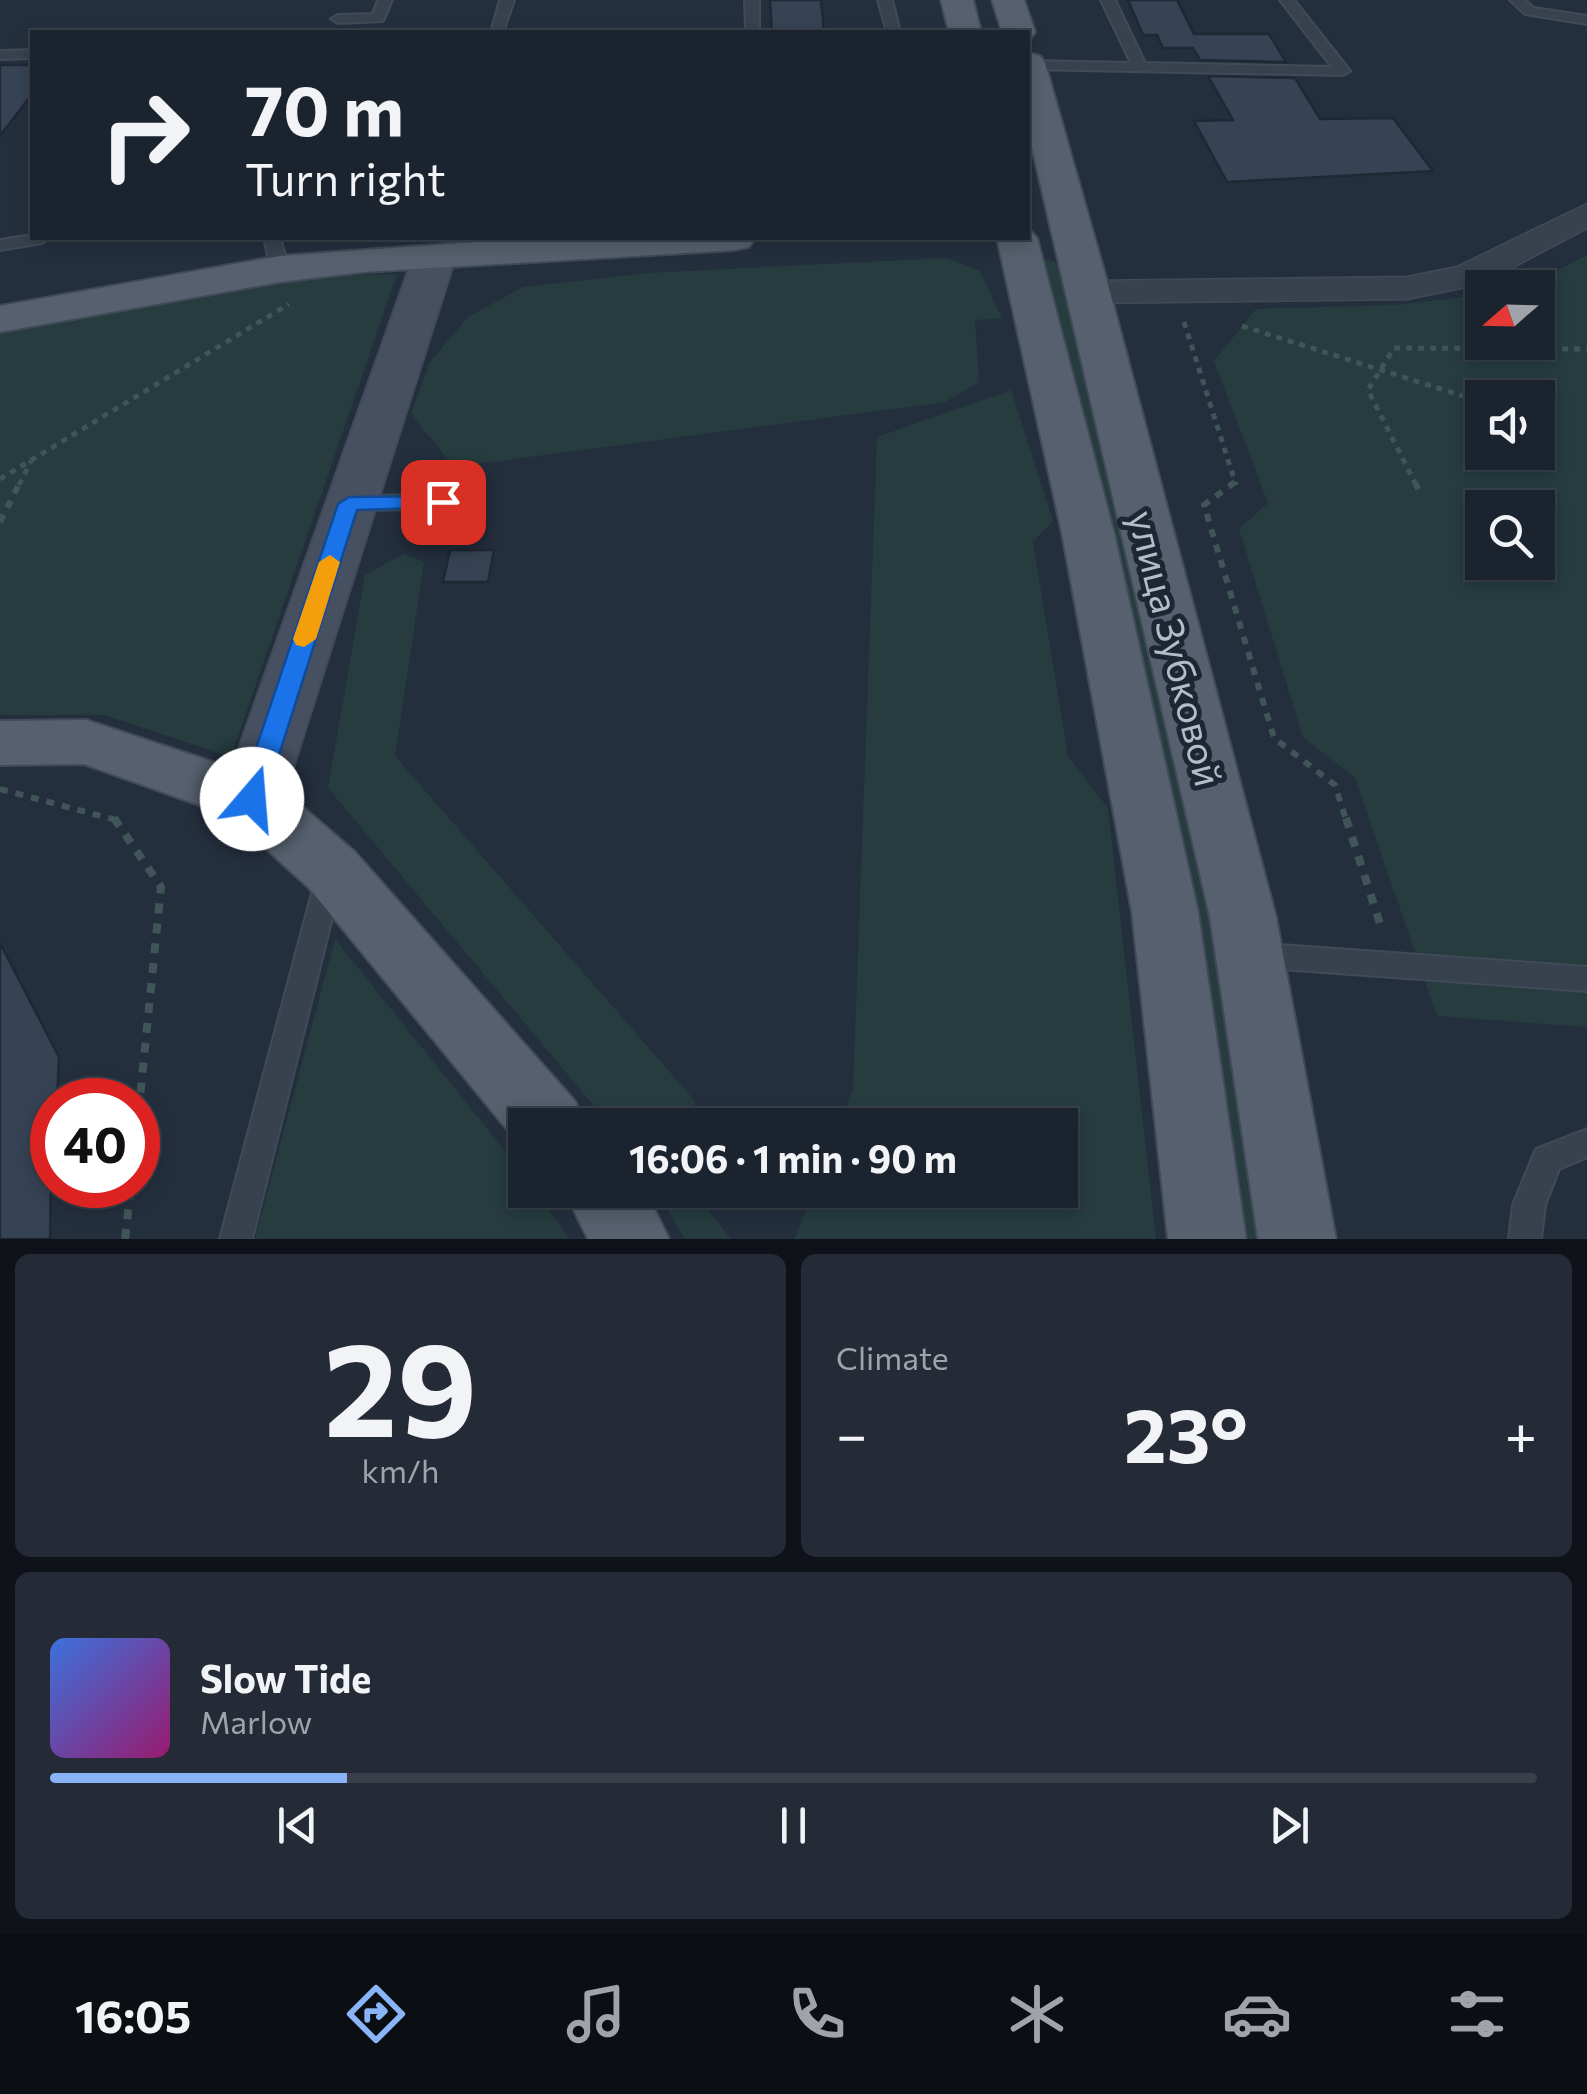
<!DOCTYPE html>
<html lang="en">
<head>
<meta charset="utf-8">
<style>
	body { margin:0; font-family:Commissioner,sans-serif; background:#242b36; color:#f1f3f6; height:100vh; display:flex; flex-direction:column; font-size:38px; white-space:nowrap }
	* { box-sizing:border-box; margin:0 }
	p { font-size:32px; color:#a0a4aa }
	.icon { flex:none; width:55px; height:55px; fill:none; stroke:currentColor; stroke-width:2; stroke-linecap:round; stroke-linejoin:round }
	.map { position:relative; height:1239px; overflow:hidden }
	.drawer { display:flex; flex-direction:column; gap:15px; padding:15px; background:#0f1319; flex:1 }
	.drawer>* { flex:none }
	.top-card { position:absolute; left:30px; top:30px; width:1000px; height:210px; border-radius:0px; box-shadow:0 5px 15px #0003,0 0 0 2px #39404a; background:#1b232e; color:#f1f3f6; overflow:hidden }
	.needle { width:65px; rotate:250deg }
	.tools { position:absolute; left:1465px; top:270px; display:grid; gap:20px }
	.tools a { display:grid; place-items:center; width:90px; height:90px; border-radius:0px; background:#1b232e; box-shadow:0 5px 15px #0003,0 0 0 2px #39404a; font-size:50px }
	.speed { position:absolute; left:30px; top:1078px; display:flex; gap:20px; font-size:50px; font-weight:700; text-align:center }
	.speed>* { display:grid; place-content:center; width:130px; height:130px; border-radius:50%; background:#1b232e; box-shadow:0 5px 15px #0003,0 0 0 2px #39404a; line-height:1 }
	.speed .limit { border:15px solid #d22; background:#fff; color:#111 }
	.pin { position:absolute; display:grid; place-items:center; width:85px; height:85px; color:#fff; margin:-42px; border-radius:20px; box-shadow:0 5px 15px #0006 }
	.me { position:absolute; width:110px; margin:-55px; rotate:18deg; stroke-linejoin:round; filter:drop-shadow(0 0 8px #0008) }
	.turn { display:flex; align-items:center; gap:35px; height:210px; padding:0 50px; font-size:45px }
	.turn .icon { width:130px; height:130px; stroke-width:2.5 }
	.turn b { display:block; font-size:70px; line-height:85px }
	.big { font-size:75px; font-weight:700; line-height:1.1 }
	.drawer .card { flex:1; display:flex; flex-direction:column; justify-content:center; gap:15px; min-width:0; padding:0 35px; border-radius:15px; background:#242b36 }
	.drawer .dial { align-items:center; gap:0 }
	.dial b { font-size:130px; line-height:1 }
	.song { display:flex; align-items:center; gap:30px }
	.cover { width:120px; height:120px; border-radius:15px; background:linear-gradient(135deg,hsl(220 70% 55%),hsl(320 70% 35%)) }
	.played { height:10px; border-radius:5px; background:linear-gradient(90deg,#8ab4f8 20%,#39404a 20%) }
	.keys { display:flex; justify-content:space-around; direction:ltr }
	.heat { display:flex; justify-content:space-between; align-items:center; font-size:55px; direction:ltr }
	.drawer .tiles { flex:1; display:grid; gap:15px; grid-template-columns:1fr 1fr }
	.card:last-child { grid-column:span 2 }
	.trip { position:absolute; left:508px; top:1108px; width:570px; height:100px; border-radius:0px; background:#1b232e; box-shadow:0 5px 15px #0003,0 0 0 2px #39404a; font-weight:700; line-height:100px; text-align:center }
	.tab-bar { display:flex; height:160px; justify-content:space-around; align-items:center; background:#0b0e12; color:#a0a4aa }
	.tab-bar .icon { width:70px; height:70px }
	.tab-bar .active { color:#8ab4f8 }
	.tab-bar b { font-size:45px; color:#f1f3f6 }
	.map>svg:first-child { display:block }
	.green { fill:#263c3f; fill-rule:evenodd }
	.building { fill:#364354; stroke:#1f2835; stroke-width:2.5 }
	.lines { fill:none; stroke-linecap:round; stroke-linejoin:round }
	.lane-casing { stroke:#414a57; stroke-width:4 }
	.street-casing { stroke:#414a57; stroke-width:3 }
	.secondary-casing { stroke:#414a57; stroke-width:4 }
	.primary-casing { stroke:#414a57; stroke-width:4 }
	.path-far2 { stroke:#3f5557; stroke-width:5; stroke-dasharray:6 6; stroke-linecap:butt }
	.path-far1 { stroke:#3f5557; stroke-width:6; stroke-dasharray:8 8; stroke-linecap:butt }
	.path { stroke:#3f5557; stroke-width:8; stroke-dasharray:10 10; stroke-linecap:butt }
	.lane { fill:#38414e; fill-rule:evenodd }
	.street { fill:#38414e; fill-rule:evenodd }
	.secondary { fill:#465061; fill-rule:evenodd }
	.primary { fill:#56606e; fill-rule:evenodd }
	.route { fill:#1a73e8; stroke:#114b97; stroke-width:2.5 }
	.slow { fill:#f59e0b }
	.labels { text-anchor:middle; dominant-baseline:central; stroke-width:10; stroke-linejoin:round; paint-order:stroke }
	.street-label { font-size:38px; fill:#b4bcc9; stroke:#1d2633 }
</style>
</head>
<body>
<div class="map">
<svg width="1587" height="1239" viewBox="0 0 1587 1239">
	<rect width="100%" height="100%" fill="#242f3e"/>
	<g class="green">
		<path d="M1587,255V1027L1437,1016L1355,778L1303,737L1239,529L1268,503L1214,361L1256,309L1397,305L1482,295V342H1538V288L1511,287L1539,280ZM1482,398H1538V452H1482ZM1482,508H1538V562H1482Z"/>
		<polygon points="1038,257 1054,261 1060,270 1130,536 1225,953 1270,1239 1234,1239"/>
		<polygon points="946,258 979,270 1002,318 975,320 979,382 945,402 454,467 411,414 430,362 468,317 523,287 649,273"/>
		<polygon points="397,274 231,757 105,715 0,715 0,329 294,277"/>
		<polygon points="1011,390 1053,521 1033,542 1068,756 1108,808 1156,1239 795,1239 814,1190 1060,1190 1060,1125 839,1125 853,1089 877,437"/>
		<polygon points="404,554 424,562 395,756 695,1101 692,1125 610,1125 328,788 365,575"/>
		<polygon points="335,939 525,1176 525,1190 536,1190 569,1239 255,1239"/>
		<polygon points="656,1190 692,1190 731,1239 685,1239"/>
	</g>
	<g class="building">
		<polygon points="770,0 821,0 824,32 772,32"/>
		<polygon points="1128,0 1177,0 1194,34 1269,34 1286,62 1200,60 1193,48 1163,48 1157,35 1143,35"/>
		<polygon points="0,65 32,65 32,94 0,136"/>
		<polygon points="1208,76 1295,78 1320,119 1393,118 1433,171 1227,182 1194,121 1233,120"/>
		<polygon points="450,550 494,550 488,582 443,582"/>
		<polygon points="0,943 59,1057 57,1100 52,1100 50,1239 0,1239"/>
	</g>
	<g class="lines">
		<g class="lane-casing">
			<g id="lane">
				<polygon points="378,0 392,0 383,21 338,23 331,19 338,15 373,14"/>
				<polygon points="500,0 514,0 503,32 491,32"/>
				<polygon points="745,0 759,0 759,32 746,32"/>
				<polygon points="878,0 892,0 900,32 887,32"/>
				<polygon points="1101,0 1115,0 1145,63 1332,67 1280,0 1294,0 1350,71 1343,75 1028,69 1028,61 1131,63"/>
				<polygon points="1510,0 1525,0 1534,8 1587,16 1587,24 1525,14"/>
				<polygon points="32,50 32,58 0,59 0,51"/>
				<polygon points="32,235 32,238 50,238 42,243 0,250 0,240"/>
				<polygon points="264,238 280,238 289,269 286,273 274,273 271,269"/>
				<polygon points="443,495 453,502 451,521 473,528 477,533 473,538 447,538 429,523 432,509 349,510 339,503 349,496"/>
				<polygon points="329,867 338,870 342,878 252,1239 220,1239 316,878 320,870"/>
				<polygon points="1253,943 1587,967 1587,991 1253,967 1243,963 1239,955 1243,947"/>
				<polygon points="1587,1129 1587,1157 1559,1169 1545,1205 1541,1239 1509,1239 1513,1205 1536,1149"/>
			</g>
		</g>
		<g class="street-casing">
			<polygon id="street" points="1587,204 1587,228 1481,284 1407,299 1089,303 1076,300 1071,292 1076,284 1089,281 1407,277 1457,267"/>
		</g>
		<g class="secondary-casing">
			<polygon id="secondary" points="434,246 449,249 455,258 283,799 274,816 252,823 230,816 221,799 413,258 419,249"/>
		</g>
		<g class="primary-casing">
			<g id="primary">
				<polygon points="941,0 973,0 981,32 949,32"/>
				<polygon points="992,0 1024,0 1035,32 1030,39 1028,32 1002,32"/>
				<polygon points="1028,53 1040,56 1045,63 1110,292 1276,917 1336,1239 1258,1239 1210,917 1028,130"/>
				<polygon points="1028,228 1037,238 1114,533 1198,912 1246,1239 1168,1239 1132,912 1062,533 997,238 1028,238"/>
				<polygon points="534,238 755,238 749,247 735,250 363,272 280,282 0,332 0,306 280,256"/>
				<polygon points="86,720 274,782 355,852 575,1101 586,1125 525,1125 523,1149 309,888 230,816 84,764 0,765 0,721"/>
				<polygon points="564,1190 645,1190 669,1239 588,1239"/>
			</g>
		</g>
		<g class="path-far2">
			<polyline points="1184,322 1236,485"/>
			<polyline points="1242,326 1463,396"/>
			<polyline points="0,479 289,304"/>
			<polyline points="19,485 31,461"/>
			<polyline points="1416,485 1368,390 1394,348 1587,349"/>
		</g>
		<g class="path-far1">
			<polyline points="1235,482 1204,505 1274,738 1335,785 1346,820"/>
			<polyline points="1415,482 1420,493"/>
			<polyline points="0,522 20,482"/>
			<polyline points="0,789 116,820"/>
		</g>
		<g class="path">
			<polyline points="114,818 161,887 138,1118"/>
			<polyline points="1346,818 1382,930"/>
			<polyline points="125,1239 131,1185"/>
		</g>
		<use href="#lane" class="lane"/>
		<use href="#street" class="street"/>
		<use href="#secondary" class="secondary"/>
		<use href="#primary" class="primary"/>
	</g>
	<polygon class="route" points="443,496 454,502 451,507 357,510 265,799 261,806 243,806 239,799 338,504 349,497"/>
	<polygon class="slow" points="330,555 340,562 316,639 304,647 296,645 293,639 319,562"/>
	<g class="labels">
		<g class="street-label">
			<text transform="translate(1177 648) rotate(76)">улица Зубковой</text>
		</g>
	</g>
</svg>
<div class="tools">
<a><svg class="needle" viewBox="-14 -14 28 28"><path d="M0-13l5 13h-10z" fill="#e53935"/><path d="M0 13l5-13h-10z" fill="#a0a4aa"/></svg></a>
<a><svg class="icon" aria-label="sound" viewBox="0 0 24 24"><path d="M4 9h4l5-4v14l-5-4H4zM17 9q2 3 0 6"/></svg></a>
<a><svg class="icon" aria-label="search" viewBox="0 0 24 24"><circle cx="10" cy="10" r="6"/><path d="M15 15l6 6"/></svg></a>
</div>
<div class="speed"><div class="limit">40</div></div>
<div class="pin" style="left:443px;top:502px;background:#d93025"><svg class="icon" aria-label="arrive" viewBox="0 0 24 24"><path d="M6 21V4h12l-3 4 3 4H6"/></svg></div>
<svg class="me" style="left:252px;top:799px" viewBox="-20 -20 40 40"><circle r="19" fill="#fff"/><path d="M0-13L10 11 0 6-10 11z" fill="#1a73e8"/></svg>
<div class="trip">16:06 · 1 min · 90 m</div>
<div class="top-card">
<div class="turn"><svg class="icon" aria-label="right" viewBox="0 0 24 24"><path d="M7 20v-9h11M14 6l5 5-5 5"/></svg><div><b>70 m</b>Turn right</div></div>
</div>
</div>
<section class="drawer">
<div class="tiles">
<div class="card dial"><b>29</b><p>km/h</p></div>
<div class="card"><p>Climate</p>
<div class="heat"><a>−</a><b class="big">23°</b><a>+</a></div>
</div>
<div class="card">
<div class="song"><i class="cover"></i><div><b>Slow Tide</b><p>Marlow</p></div></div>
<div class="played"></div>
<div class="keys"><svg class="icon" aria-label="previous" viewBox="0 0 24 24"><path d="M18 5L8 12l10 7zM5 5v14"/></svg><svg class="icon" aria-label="pause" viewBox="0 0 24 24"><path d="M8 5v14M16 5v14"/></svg><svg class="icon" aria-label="next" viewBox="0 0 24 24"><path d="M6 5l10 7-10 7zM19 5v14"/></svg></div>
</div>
</div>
</section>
<nav class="tab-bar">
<b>16:05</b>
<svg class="icon active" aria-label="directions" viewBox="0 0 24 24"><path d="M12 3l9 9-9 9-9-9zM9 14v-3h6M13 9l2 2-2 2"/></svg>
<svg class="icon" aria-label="music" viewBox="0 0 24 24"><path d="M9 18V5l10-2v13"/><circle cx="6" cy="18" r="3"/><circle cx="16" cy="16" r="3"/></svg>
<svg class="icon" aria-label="phone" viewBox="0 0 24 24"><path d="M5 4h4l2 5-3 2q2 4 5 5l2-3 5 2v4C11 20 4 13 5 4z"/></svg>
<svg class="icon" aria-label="climate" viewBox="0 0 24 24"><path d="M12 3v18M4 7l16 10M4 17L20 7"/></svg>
<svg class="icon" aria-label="car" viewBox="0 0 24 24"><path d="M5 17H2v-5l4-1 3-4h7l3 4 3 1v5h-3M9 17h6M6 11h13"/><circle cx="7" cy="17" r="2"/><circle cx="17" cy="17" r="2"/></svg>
<svg class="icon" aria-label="filters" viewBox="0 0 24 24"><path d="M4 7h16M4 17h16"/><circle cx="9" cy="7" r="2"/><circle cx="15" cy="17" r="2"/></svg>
</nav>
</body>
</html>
